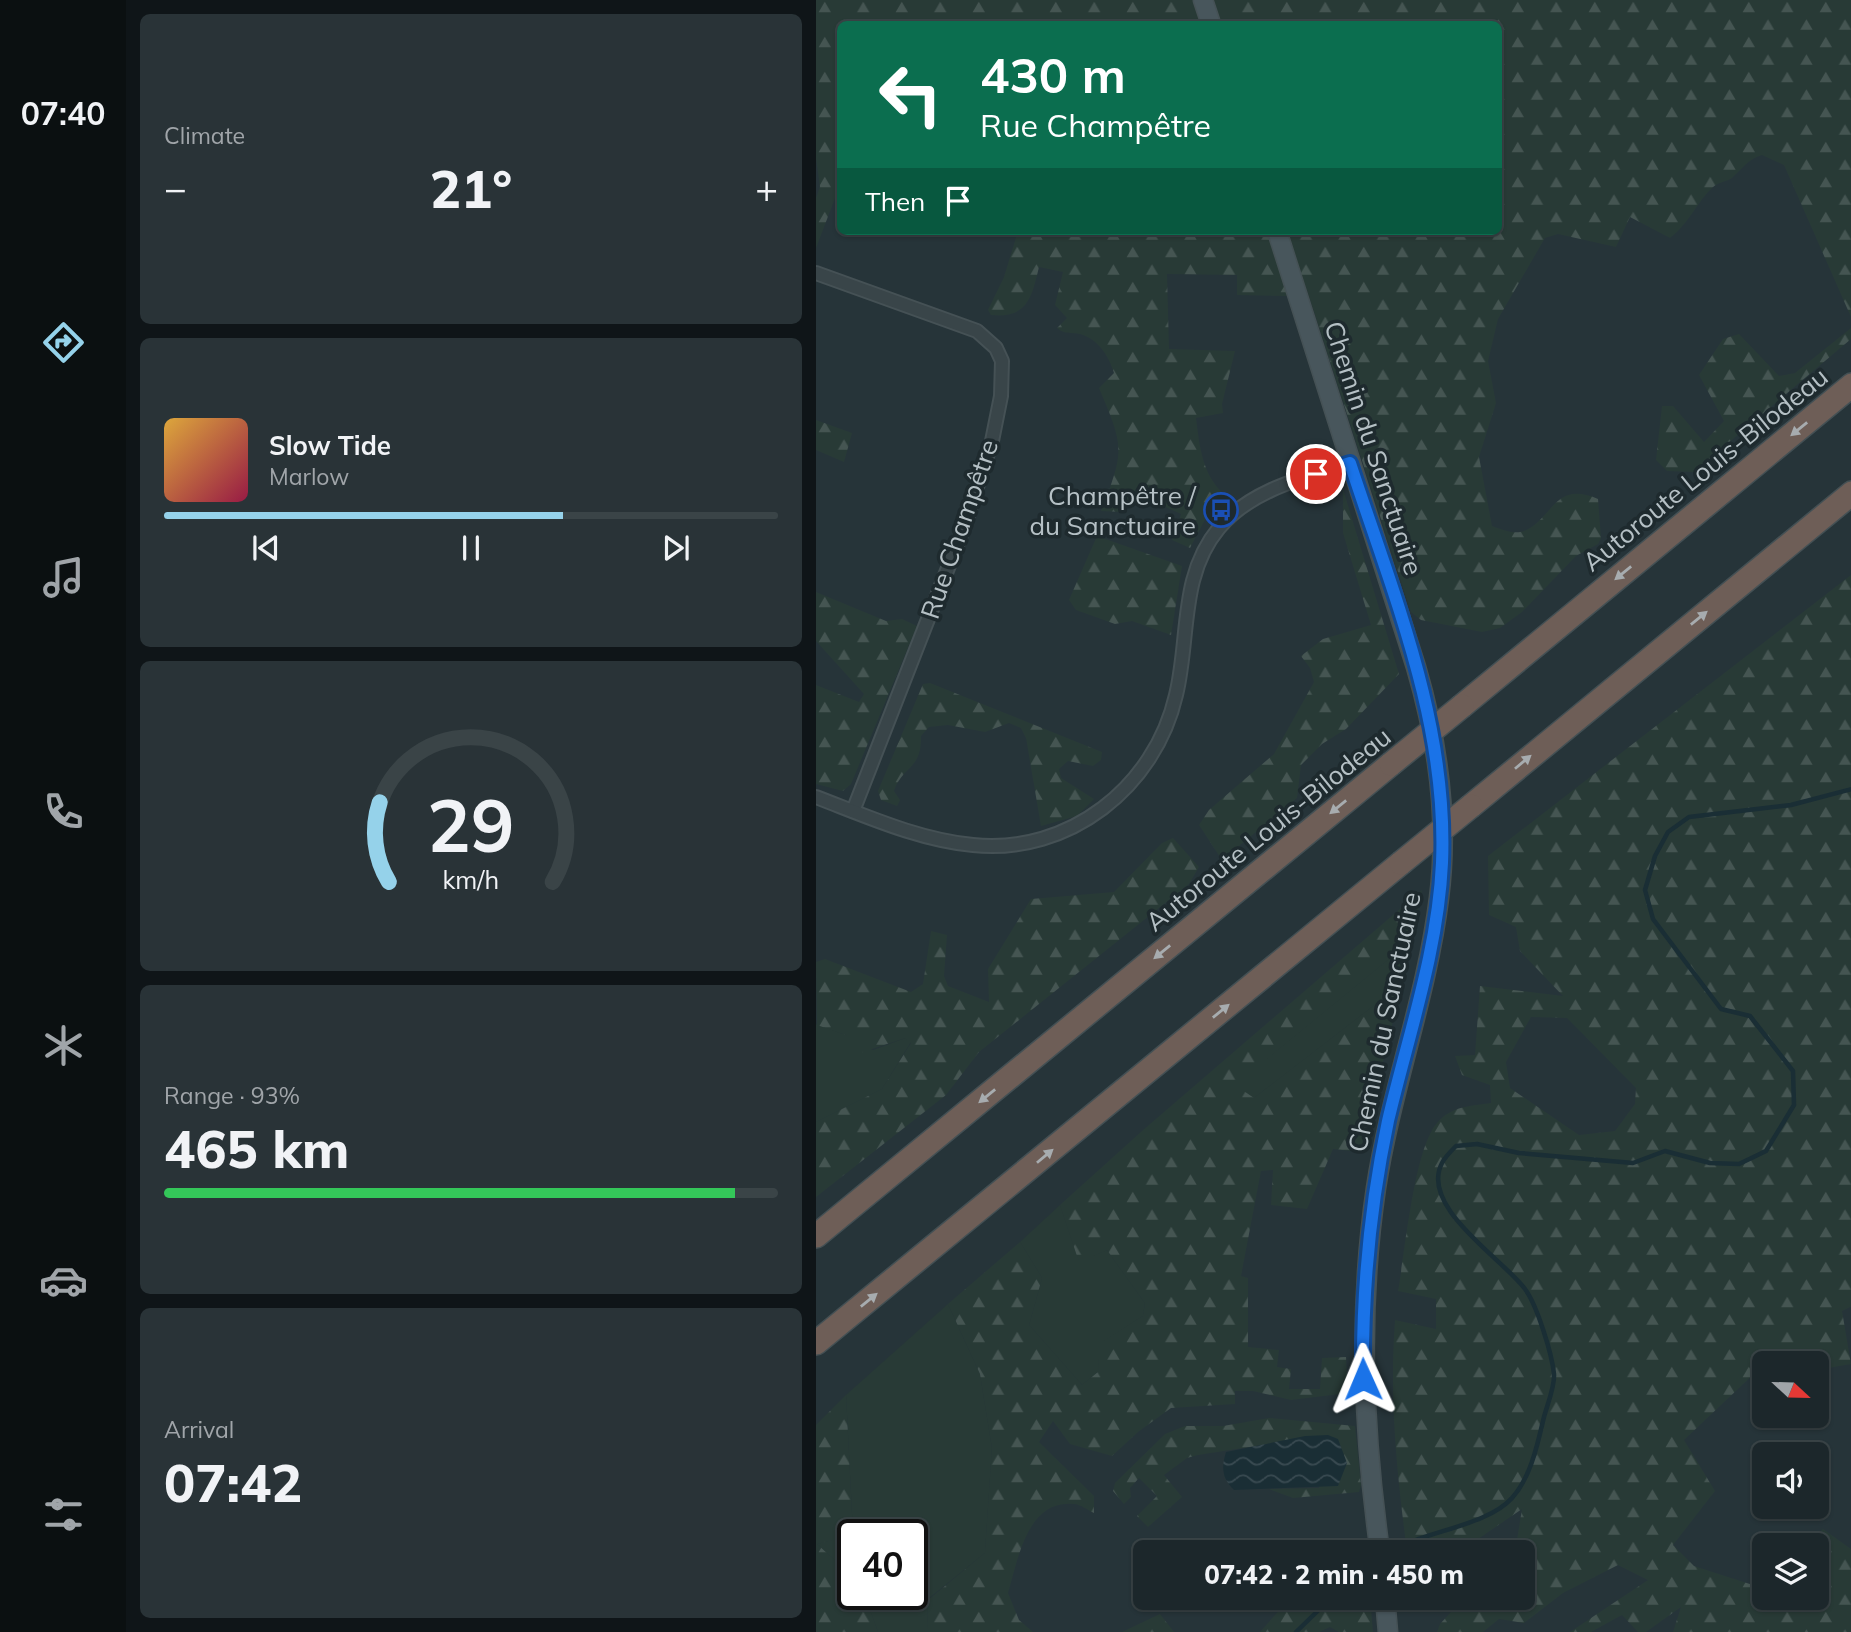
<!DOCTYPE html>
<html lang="en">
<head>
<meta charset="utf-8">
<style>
	body { margin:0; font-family:Mulish,sans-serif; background:#293337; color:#f1f3f6; height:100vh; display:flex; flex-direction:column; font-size:26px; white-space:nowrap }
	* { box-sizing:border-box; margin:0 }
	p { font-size:23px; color:#a0a5a9 }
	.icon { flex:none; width:38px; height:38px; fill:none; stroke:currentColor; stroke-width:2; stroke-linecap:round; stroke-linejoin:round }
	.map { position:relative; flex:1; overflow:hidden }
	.side { display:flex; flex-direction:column; gap:14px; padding:14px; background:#0f1518; width:690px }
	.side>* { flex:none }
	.banner { position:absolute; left:21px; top:21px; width:665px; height:214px; border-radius:10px; box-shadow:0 2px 5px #0004,0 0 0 2px #3a4447; background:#0b6e4f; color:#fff; overflow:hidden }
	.needle { width:46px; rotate:112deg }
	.tools { position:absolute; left:936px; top:1351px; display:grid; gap:14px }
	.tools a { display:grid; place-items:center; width:77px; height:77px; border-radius:10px; background:#1c272b; box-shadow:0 2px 5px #0004,0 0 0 2px #3a4447; font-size:35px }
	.speed { position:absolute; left:21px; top:1519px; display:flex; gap:14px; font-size:35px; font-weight:700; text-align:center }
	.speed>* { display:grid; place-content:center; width:91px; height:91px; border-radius:50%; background:#1c272b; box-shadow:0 2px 5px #0004,0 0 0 2px #3a4447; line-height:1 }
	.speed .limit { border:4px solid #111; border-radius:10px; background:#fff; color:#111 }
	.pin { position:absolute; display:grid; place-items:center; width:60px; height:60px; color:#fff; margin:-30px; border:4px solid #fff; border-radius:50%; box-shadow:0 2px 7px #0007 }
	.me { position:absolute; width:77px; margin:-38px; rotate:359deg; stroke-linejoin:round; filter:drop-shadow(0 0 5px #0008) }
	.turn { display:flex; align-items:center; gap:24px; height:147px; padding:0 28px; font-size:32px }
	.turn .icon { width:91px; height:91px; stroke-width:2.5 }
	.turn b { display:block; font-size:49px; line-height:60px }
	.then { display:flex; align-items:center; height:66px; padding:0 28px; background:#0003; gap:14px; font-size:26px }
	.big { font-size:52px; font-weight:800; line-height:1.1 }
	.side .tile { flex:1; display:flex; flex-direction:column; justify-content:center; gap:10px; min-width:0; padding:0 24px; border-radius:10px; background:#293337 }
	.side .dial { align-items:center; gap:0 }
	.dial svg { height:182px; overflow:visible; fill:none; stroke:#3a4447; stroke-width:7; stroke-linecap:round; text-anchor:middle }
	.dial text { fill:#f1f3f6; stroke:none }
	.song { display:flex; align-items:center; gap:21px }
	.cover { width:84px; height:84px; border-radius:10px; background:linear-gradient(135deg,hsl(40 70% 55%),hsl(340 70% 35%)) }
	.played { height:7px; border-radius:4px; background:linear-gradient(90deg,#95d2ea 65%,#3a4447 65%) }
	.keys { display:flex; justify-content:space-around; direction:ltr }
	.heat { display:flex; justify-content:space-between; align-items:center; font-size:38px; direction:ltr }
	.charge { height:10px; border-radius:5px; background:linear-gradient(90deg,#34c759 93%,#3a4447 0) }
	.trip { position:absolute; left:317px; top:1540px; width:402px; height:70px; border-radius:10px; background:#1c272b; box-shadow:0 2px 5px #0004,0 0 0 2px #3a4447; font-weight:800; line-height:70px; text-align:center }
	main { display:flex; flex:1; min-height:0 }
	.menu { display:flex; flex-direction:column; width:126px; justify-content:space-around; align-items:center; background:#0b1011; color:#a0a5a9 }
	.menu .icon { width:49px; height:49px }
	.menu .current { color:#95d2ea }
	.menu b { font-size:32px; color:#f1f3f6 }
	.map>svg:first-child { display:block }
	.grass { fill:#283a36 }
	.forest { fill:url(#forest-firs); fill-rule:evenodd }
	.water { fill:url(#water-waves) }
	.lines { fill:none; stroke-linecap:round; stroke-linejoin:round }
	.stream { stroke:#1a2e35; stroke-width:4.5 }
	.street-casing { stroke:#455155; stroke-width:16 }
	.secondary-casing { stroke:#455155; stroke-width:21 }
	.highway-casing { stroke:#445054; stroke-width:26 }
	.street { stroke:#394549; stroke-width:12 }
	.secondary { stroke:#48565c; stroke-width:18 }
	.highway { stroke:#6e5e57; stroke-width:23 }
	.highway-bridge-casing { stroke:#445054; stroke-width:26; stroke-linecap:butt }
	.highway-bridge { stroke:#6e5e57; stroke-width:23 }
	.oneway { fill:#a7acaf }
	.route-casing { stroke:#114b97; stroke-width:18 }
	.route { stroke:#1a73e8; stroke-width:12 }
	.labels { text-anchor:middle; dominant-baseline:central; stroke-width:7; stroke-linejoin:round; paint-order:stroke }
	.street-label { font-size:26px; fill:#b5c0c5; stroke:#1e2a2e }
	.poi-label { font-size:26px; fill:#b5c0c5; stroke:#1e2a2e; text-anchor:end }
</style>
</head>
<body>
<main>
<nav class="menu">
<b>07:40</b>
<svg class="icon current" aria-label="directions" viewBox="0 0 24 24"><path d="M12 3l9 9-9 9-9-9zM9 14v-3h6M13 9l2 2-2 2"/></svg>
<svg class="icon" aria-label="music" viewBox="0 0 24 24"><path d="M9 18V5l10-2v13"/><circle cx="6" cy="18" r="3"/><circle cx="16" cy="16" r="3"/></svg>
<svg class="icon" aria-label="phone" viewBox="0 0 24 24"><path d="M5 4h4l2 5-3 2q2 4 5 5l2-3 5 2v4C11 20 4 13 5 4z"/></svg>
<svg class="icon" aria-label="climate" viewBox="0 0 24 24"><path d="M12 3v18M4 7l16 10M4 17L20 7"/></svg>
<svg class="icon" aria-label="car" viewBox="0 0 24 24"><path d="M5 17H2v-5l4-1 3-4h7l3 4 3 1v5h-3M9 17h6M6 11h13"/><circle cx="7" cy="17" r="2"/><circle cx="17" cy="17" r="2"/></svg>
<svg class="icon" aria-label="filters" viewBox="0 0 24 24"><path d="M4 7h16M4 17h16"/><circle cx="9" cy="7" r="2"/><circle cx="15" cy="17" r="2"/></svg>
</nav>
<section class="side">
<div class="tile"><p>Climate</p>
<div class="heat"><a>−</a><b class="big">21°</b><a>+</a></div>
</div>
<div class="tile">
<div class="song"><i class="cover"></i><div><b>Slow Tide</b><p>Marlow</p></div></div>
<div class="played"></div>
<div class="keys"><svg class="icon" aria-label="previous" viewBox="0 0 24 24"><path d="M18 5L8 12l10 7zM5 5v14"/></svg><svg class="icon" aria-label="pause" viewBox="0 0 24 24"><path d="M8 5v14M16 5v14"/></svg><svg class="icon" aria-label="next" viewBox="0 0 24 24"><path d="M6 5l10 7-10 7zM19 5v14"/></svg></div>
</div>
<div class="tile dial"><svg viewBox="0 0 100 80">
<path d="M14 69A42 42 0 1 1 86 69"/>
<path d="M14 69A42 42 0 0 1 10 34" stroke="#95d2ea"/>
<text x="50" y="56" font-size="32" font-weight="700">29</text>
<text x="50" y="72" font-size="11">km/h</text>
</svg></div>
<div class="tile"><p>Range · 93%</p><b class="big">465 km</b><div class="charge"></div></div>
<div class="tile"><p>Arrival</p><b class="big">07:42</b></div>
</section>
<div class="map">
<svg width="1036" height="1632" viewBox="0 0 1036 1632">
	<defs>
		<pattern id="forest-firs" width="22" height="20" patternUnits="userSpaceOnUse" patternTransform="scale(1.75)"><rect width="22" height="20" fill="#283a36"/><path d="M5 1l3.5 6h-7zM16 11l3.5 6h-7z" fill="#455552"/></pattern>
		<pattern id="water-waves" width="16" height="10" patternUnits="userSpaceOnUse" patternTransform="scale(1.75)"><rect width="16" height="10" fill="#1a2e35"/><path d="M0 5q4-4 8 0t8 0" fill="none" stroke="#394a51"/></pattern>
	</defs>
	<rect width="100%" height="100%" fill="#263439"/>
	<g class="grass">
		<polygon points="596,940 586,984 437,1099 418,1085"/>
		<polygon points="0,1024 30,1035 57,1050 89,1038 95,1042 66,1089 0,1122"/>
		<polygon points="244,1205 263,1261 291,1250 329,1303 327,1316 284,1344 282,1372 266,1385 213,1325 226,1278 204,1242"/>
		<polygon points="132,1304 164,1374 176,1448 169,1553 112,1599 111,1632 62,1632 48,1594 96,1594 96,1535 37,1535 37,1577 1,1544 37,1534 30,1395"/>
	</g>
	<g class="forest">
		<path d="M0,0H1035V317L968,165L946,155C931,160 927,168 916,178C910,182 902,182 896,188C879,205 874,222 854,238L814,217L800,247L742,234L729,238L682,319L672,361L680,403L663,457L676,526C685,529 698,535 708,531C737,519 738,480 782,499L785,538L782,544L760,556L706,612L684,628L666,632L605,620L595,612L491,290L471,296L421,295V275L351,274L353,349L419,351L406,404L407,413L380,418C384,448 386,476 411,497L393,512L374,548L356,540L365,514L321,494L306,512L285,511C309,450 308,447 283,388L298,373C293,356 282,339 264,334C255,332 249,335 241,328L251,318L239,305L247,272L223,267C216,296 212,319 175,315L172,310L188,277L202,231H682V24H24V185L0,248V198L4,187L0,158Z"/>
		<polygon points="1035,328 1035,339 878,472 851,471 840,460 846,406 857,406 888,442 908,421 883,375 907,339 923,334 963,376 979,373"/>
		<polygon points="0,420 36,433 28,462 0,450"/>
		<polygon points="527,489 583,674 530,729 506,744 485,765 481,798 406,860 383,825 393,810 458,754 498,682 494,668 485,656 507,639 555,625 527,533"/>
		<polygon points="281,536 366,566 355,635 316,621 299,624 260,610 253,600"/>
		<path d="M1035,575L1036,1306L1026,1311L1035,1364L1001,1370V1363H948V1372H940L868,1440L899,1491L857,1545L878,1566L940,1586L948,1578V1598H1001V1545H988L1007,1529L1035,1549V1632H857L865,1607L830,1632H822L806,1615L775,1632H754L832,1580L802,1565L747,1593L708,1623L683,1619L667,1632H621L624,1624L648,1598H707V1552H690L701,1540L706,1509L643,1552H591C581,1473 573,1401 579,1320L620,1329V1299L582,1291C589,1253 598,1149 621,1123C635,1106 655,1106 675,1103L674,1085L646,1075L639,1056L659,1055L664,986L747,996L704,951L700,927L673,915L672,856ZM715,1017L751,1018L820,1088L819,1104L799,1131L763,1135L694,1088L690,1062Z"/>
		<polygon points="0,592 70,621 86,619 101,626 35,784 27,791 0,784 0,685 43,702 48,694 0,641"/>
		<path d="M114,683L286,752L285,760L277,766L252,761L243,769L245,778L278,799L261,816L225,826L210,738L205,728L193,723L169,732L132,725L113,727L105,736C106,770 86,766 78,791L84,800L81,806L65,800L62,791L107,684Z"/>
		<polygon points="357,838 383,867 373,884 163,1052 130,1095 0,1197 0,1122 66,1089 95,1043 89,1038 41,1054 30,1035 1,1025 0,962 9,959 95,992 107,984 115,931 131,935 128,976 132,986 173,1002 172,969 215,899 298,892 346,843"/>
		<path d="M606,890L596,940L419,1085L438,1098L586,984L545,1152L517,1149L491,1209L455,1205L457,1170L445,1171L425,1276L432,1278V1347L463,1350L461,1367L475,1369L473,1389H504L506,1358L530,1357L532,1393L475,1400L437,1391H419V1404L355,1408L322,1432L296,1456L254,1444L237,1421L223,1442L278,1496V1513C273,1511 264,1504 258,1504C211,1499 202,1560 192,1593L203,1620L217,1632H111L112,1600L169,1553L176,1448L164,1374L132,1304L204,1242L226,1278L213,1325L266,1385L282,1372L283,1344L327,1316L329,1303L291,1250L263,1262L244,1205L326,1131Z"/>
		<polygon points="30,1395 37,1535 1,1544 37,1577 37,1594 48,1594 62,1632 0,1632 0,1425"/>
		<polygon points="453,1418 539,1426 545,1485 543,1492 477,1498 453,1489 503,1488 512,1435 382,1455 371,1458 348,1475 366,1497 332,1527 321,1516 341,1496 323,1478 314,1488 315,1497 308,1504 297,1491 299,1483 349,1434 369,1426 407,1426"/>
		<polygon points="474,1598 554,1598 557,1632 523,1632 514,1627 503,1632 444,1632"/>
		<polygon points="344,1614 358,1632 306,1632"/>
	</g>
	<path class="water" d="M512,1435L522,1439L531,1463L522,1486L418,1490C406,1478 405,1468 410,1452L489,1436Z"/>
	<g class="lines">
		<g class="stream">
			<path d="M575,1552C606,1531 670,1527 696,1498C714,1478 721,1447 727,1421C730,1407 739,1388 738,1374C736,1354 721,1305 709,1289C687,1259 603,1207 626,1163C629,1157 635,1151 640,1146L661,1144L703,1153L817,1163L849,1151L894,1163L923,1164L950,1151L978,1105L977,1071L934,1016L905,1009L837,919L829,890L839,856L852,832L873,817L975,805L1036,789"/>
			<polyline points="480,1632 515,1598"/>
		</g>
		<g class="street-casing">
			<g id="street">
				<polyline points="0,273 161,331 180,348 186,361 185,396 176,441 148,527 37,811"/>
				<path d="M0,797C50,816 103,840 157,845C253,855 339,787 360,695C374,638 363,576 403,528C434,490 489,477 534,463"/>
			</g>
		</g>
		<g class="secondary-casing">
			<g id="secondary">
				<polyline points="387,0 395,24"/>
				<path d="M461,231L600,667C622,742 633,819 623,898C611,996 575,1090 560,1188C542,1310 547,1430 564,1552"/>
				<polyline points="569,1598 572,1632"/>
			</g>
		</g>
		<g class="highway-casing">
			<g id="highway">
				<polyline points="646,706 1036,385"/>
				<polyline points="655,806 1036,493"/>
				<polyline points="0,1236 575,764"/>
				<polyline points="0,1343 585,863"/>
			</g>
		</g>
		<use href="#street" class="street"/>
		<use href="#secondary" class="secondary"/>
		<use href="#highway" class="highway"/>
		<g class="highway-bridge-casing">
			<g id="highway-bridge">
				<polyline points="575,764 646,706"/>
				<polyline points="585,863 655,806"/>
			</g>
		</g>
		<use href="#highway-bridge" class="highway-bridge"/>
	</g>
	<defs><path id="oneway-solid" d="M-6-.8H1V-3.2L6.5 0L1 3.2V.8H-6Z" transform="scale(1.75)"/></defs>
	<g class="oneway">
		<use href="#oneway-solid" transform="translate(983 429) rotate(141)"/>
		<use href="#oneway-solid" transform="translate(807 573) rotate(141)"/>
		<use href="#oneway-solid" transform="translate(883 618) rotate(-39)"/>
		<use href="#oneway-solid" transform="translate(707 762) rotate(-40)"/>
		<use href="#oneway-solid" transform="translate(522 807) rotate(141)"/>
		<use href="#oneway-solid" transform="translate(346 952) rotate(141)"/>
		<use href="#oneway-solid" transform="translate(405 1011) rotate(-39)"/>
		<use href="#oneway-solid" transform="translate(171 1096) rotate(141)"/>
		<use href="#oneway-solid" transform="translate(229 1156) rotate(-40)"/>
		<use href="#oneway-solid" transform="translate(53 1300) rotate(-39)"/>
	</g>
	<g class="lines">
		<g class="route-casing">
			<path id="route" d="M500,474L534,463C577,594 632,723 626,863C622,951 592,1036 572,1121C554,1206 546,1293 547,1379"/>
		</g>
		<use href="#route" class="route"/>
	</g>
	<defs>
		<g id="bus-ring" transform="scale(1.75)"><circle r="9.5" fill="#1e2a2e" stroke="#1a4fb4" stroke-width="1.5"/><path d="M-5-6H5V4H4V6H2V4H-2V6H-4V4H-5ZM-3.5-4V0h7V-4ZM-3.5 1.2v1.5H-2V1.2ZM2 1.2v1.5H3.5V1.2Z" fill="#1a4fb4"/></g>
	</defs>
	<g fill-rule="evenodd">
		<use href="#bus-ring" x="405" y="510"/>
	</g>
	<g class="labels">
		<g class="street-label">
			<text transform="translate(558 448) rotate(72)">Chemin du Sanctuaire</text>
			<text transform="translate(889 469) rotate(-39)">Autoroute Louis-Bilodeau</text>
			<text transform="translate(143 529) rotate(-71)">Rue Champêtre</text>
			<text transform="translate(452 829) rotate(-39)">Autoroute Louis-Bilodeau</text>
			<text transform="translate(568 1022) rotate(-78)">Chemin du Sanctuaire</text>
		</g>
		<g class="poi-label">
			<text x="380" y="495">Champêtre /<tspan x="380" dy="30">du Sanctuaire</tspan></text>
		</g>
	</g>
</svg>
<div class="tools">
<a><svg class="needle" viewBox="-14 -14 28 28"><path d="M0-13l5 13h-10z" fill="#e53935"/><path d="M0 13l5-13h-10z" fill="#a0a5a9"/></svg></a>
<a><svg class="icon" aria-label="sound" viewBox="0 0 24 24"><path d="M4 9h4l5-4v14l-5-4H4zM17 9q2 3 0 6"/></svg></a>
<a><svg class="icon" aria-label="layers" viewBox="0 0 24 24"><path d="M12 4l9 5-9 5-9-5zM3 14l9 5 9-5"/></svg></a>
</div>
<div class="speed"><div class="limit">40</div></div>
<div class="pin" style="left:500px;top:474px;background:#d93025"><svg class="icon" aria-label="arrive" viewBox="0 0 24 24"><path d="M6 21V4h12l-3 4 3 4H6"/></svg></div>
<svg class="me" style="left:547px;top:1379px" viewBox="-20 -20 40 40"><path d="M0-17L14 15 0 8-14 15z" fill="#1a73e8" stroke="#fff" stroke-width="4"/></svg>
<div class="trip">07:42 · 2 min · 450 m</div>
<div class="banner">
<div class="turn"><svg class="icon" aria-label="left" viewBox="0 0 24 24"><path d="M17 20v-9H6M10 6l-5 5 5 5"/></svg><div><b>430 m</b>Rue Champêtre</div></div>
<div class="then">Then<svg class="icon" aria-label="arrive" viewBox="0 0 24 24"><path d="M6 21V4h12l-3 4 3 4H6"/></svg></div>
</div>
</div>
</main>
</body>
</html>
